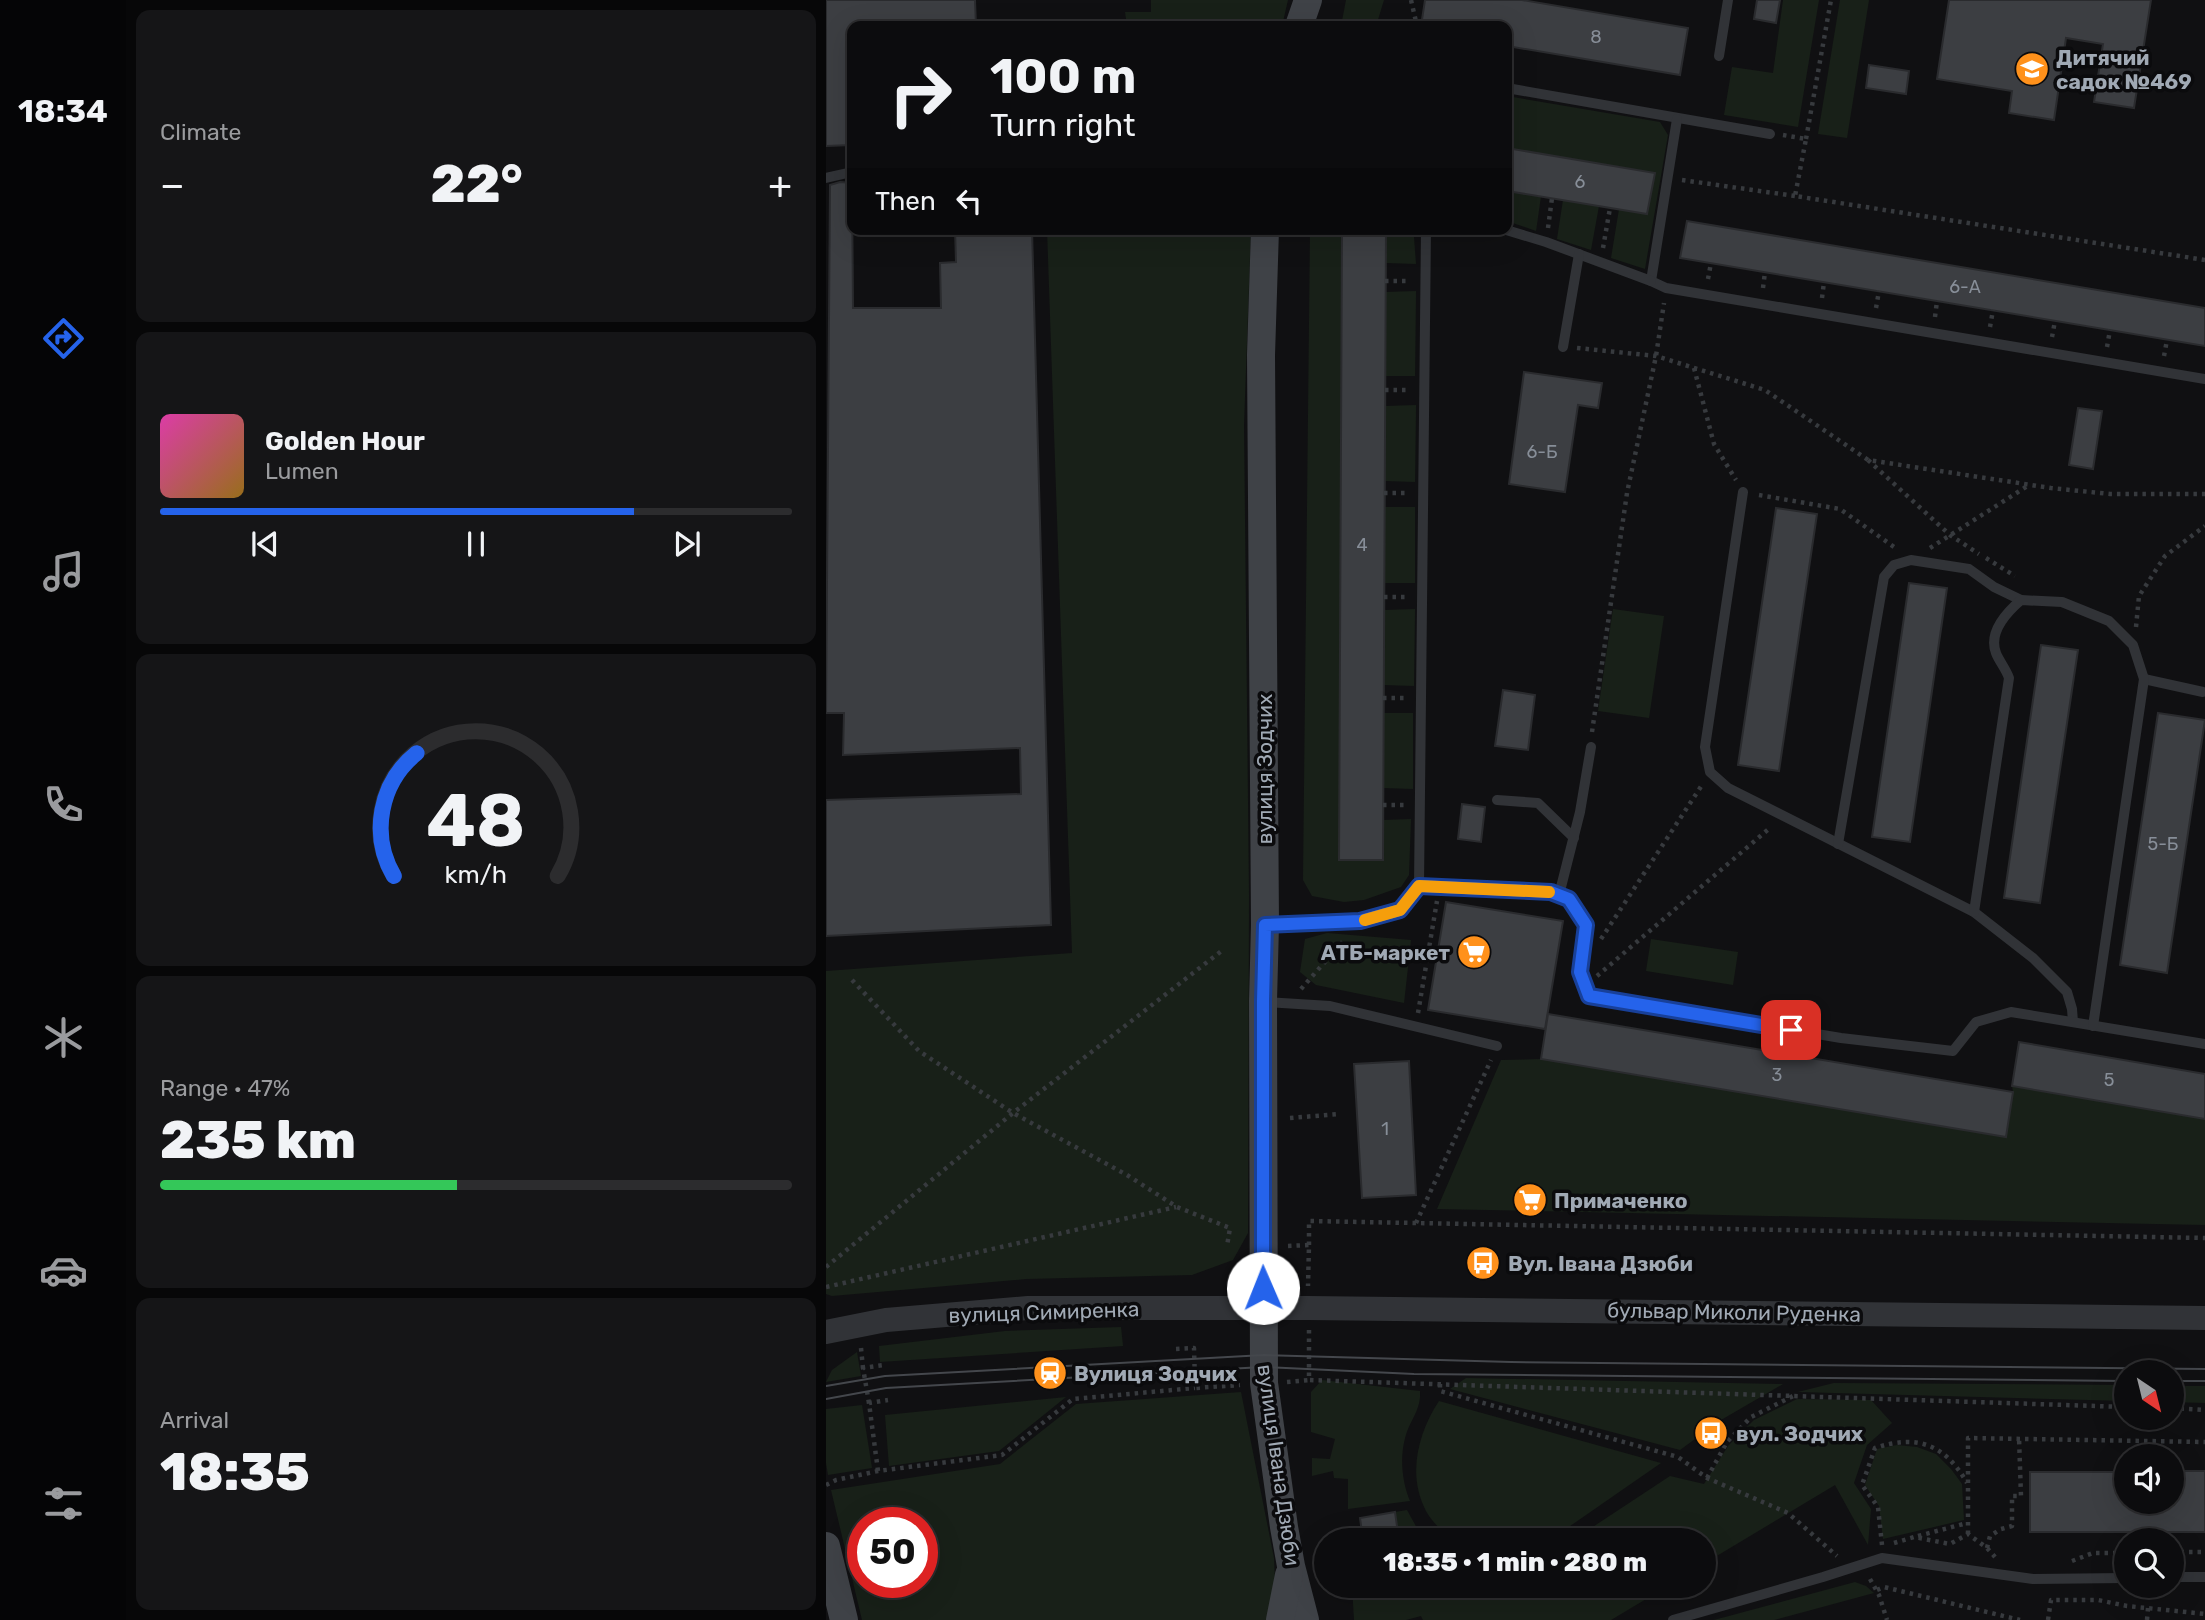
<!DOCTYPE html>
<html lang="en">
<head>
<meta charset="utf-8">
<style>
	body { margin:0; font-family:Rubik,sans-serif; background:#151517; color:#f1f3f6; height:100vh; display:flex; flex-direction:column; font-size:26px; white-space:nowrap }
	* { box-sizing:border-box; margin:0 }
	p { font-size:23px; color:#9a9b9e }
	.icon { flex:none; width:38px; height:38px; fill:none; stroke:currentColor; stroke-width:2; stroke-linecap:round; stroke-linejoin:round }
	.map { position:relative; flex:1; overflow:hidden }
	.panel { display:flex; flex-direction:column; gap:10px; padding:10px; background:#070708; width:700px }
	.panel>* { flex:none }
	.guide { position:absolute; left:21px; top:21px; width:665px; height:214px; border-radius:14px; box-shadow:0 7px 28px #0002,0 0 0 2px #2c2c2e; background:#0c0c0e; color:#f1f3f6; overflow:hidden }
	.needle { width:46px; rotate:145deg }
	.controls { position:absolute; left:1288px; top:1360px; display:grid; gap:14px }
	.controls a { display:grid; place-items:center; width:70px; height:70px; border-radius:50%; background:#0c0c0e; box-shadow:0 7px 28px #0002,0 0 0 2px #2c2c2e; font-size:35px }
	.speed { position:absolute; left:21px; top:1507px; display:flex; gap:14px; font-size:35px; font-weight:700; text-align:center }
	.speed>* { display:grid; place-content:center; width:91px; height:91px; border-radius:50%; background:#0c0c0e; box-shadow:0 7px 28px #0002,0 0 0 2px #2c2c2e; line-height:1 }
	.speed .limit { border:10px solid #d22; background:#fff; color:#111 }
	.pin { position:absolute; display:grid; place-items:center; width:60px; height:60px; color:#fff; margin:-30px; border-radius:14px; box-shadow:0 4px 10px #0006 }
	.me { position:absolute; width:77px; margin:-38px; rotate:359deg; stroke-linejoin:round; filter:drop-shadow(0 0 5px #0008) }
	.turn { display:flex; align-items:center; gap:24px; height:147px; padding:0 28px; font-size:32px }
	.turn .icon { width:91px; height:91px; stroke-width:2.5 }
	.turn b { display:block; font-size:49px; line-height:60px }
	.then { display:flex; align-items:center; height:66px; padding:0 28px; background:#0003; gap:14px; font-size:26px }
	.big { font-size:52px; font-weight:800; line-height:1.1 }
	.panel .tile { flex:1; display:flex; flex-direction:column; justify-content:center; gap:10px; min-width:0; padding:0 24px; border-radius:14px; background:#151517 }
	.panel .dial { align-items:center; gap:0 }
	.dial svg { height:182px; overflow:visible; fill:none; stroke:#2c2c2e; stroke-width:7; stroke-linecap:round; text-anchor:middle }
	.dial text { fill:#f1f3f6; stroke:none }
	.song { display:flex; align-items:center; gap:21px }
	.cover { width:84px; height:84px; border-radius:10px; background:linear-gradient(135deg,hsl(320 70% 55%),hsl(40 70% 35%)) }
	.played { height:7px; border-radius:4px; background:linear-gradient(90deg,#2563eb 75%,#2c2c2e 75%) }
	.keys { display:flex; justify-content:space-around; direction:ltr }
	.heat { display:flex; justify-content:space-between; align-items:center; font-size:38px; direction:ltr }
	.charge { height:10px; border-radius:5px; background:linear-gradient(90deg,#34c759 47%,#2c2c2e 0) }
	.trip { position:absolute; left:488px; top:1528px; width:402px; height:70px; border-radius:35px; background:#0c0c0e; box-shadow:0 7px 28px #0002,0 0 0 2px #2c2c2e; font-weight:800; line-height:70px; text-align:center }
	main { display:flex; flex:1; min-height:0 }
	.menu { display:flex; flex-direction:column; width:126px; justify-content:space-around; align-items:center; background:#050506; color:#9a9b9e }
	.menu .icon { width:49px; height:49px }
	.menu .active { color:#2563eb }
	.menu b { font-size:32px; color:#f1f3f6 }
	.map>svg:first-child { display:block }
	.green { fill:#182018; fill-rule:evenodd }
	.building { fill:#3c3e42; stroke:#2a2b2e; stroke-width:2 }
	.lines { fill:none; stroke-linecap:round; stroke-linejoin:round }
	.path { stroke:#373a3e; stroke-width:4.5; stroke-dasharray:3.5 5; stroke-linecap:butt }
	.service { stroke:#313337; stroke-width:10 }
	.tertiary { stroke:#313337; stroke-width:24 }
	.secondary { stroke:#3f4247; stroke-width:28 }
	.tram { stroke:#44474c; stroke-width:2 }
	.route-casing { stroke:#184099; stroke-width:18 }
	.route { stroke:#2563eb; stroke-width:12 }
	.slow { stroke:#f59e0b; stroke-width:12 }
	.labels { text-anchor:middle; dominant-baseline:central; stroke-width:7; stroke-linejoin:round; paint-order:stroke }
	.number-label { font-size:18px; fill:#878e98 }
	.poi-label { font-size:21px; font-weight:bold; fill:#a0a9b4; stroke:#0b0b0d; text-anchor:start }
	.street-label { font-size:21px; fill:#a0a9b4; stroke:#0b0b0d }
</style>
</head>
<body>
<main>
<nav class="menu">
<b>18:34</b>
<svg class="icon active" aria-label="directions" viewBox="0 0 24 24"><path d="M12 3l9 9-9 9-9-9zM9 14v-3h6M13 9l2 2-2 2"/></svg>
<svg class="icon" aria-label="music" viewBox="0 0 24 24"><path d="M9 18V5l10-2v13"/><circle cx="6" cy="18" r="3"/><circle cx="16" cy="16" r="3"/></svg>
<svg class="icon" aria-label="phone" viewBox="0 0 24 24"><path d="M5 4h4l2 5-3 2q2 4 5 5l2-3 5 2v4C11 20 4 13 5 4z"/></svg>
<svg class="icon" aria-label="climate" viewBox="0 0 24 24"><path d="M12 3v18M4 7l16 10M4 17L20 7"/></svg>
<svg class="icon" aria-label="car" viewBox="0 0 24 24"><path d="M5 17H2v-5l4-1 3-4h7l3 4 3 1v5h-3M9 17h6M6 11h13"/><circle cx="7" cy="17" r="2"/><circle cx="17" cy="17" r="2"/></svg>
<svg class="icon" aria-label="filters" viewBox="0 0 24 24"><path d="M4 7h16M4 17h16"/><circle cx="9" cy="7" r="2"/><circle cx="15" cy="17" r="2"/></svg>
</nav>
<section class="panel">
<div class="tile"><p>Climate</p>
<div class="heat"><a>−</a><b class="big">22°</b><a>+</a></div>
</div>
<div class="tile">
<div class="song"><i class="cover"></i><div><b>Golden Hour</b><p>Lumen</p></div></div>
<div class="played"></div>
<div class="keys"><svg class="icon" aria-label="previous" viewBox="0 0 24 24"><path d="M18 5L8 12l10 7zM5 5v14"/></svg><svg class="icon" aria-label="pause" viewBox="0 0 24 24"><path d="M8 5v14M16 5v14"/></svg><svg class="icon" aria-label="next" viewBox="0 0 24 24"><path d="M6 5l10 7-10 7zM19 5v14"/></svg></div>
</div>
<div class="tile dial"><svg viewBox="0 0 100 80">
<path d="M14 69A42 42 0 1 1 86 69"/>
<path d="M14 69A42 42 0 0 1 24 15" stroke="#2563eb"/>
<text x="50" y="56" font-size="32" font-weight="700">48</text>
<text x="50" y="72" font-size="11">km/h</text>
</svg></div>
<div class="tile"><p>Range · 47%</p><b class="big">235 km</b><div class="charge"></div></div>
<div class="tile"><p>Arrival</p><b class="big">18:35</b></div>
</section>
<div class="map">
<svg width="1379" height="1620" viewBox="0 0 1379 1620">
	<rect width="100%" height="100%" fill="#101012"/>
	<g class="green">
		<polygon points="325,0 462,0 456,26 301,26 299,12 325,12"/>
		<polygon points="520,0 558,0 551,23 565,26 515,26"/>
		<polygon points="957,0 993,0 972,127 898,115 906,67 947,73"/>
		<polygon points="1014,0 1043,0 1021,138 992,134"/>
		<polygon points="681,96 834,122 842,135 819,269 785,258 793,209 821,214 828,173 681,148"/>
		<polygon points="681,191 715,196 710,231 681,221"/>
		<polygon points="737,200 773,206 765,250 731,239"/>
		<polygon points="221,229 425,229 418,425 423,895 422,1233 407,1260 366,1275 200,1279 6,1296 0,1294 0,971 246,953"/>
		<polygon points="484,229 516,229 513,860 556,860 557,820 585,819 583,875 575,887 538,900 518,902 486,896 477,880"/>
		<polygon points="560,229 585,229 588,237 590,264 560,263"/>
		<polygon points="590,291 589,376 559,376 559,292"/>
		<polygon points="590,405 589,482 559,481 559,406"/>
		<rect x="558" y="507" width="31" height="76"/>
		<polygon points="589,609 588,686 557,685 558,610"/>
		<polygon points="787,609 838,616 823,718 772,711"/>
		<polygon points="557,713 587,713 587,789 557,788"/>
		<polygon points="501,933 585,940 578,1003 490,985 474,972 479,939"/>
		<polygon points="825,939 912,952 907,985 820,971"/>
		<polygon points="715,1059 1180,1136 1187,1092 1186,1086 1379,1119 1379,1225 611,1209 675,1060"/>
		<polygon points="295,1327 297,1346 54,1362 53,1346 179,1331"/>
		<polygon points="31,1352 35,1376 0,1382 6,1370"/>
		<polygon points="640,1378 957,1384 895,1420 854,1450 624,1389"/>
		<path d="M496,1380L594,1391C595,1407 588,1415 582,1429C573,1452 575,1479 584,1501L522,1509V1479L508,1478L507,1471L486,1476V1458L504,1459L509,1439L485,1432V1392Z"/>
		<polygon points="1008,1383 1300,1385 1300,1401 972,1392"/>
		<polygon points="1346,1386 1379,1386 1379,1403 1346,1402"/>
		<path d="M415,1392L448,1558L450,1606L442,1620H36L5,1490L174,1464L250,1404ZM37,1522H96V1582H37Z"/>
		<polygon points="240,1397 173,1451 63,1466 59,1415"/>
		<polygon points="971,1399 1045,1400 1066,1423 1041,1445 1028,1483 1045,1509 1042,1545 1009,1485 879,1563 878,1540 747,1540 844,1476 878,1484 902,1446 928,1420"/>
		<path d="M613,1401L835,1463L724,1540H626C617,1532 606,1522 600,1511C581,1475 592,1433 613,1401Z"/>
		<polygon points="36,1405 46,1468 2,1475 0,1463 0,1409"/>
		<polygon points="1071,1445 1091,1447 1110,1454 1125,1469 1136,1484 1138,1520 1057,1539 1053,1506 1039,1485 1051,1449"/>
		<polygon points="581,1510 592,1530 602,1540 573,1540 569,1512"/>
		<polygon points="1029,1582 1040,1586 1048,1593 948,1620 888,1620"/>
		<polygon points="526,1586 842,1586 785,1620 597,1620 595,1616 580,1620 528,1620"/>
	</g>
	<g class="building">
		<polygon points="0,0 149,0 150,26 26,26 26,145 0,146"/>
		<polygon points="599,0 696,0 862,28 854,75 681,46 681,26 595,26"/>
		<polygon points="931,0 954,0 950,23 928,19"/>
		<polygon points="1123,0 1325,0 1308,108 1268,102 1277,44 1240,38 1228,120 1183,113 1186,91 1111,79"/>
		<polygon points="1043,65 1083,71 1080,94 1040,88"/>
		<polygon points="681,148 829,173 821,214 681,191"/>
		<polygon points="14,182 26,183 27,308 115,308 114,263 130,262 129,229 206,229 225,925 0,936 0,800 195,794 194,748 17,755 18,713 0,713 4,185"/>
		<polygon points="861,221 1379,308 1379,346 854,258"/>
		<polygon points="516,229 560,229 557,860 513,860"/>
		<polygon points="698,372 776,383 772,408 752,405 739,492 683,484"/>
		<polygon points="1252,408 1276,411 1267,469 1243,465"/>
		<polygon points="950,508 991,514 953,771 912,765"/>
		<polygon points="1083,583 1121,588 1084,842 1046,837"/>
		<polygon points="1215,645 1252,650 1214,903 1178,898"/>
		<polygon points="677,690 709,695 702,750 669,746"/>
		<polygon points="1332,713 1379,720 1341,973 1294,965"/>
		<polygon points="636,804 659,807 655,842 632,839"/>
		<polygon points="620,902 737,921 719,1029 602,1010"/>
		<polygon points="722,1014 1187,1092 1180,1137 715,1059"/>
		<polygon points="1193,1042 1379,1074 1379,1119 1186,1086"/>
		<polygon points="583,1061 590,1195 536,1198 528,1064"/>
		<polygon points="1346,1471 1379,1471 1379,1532 1204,1532 1204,1472 1300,1472 1300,1502 1346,1502"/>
		<polygon points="569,1512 573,1540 537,1540 534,1518"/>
	</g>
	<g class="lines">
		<g class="path">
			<polyline points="585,0 591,26"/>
			<polyline points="957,135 980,139 969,196 1379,260"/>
			<polyline points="980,139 1005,0"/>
			<polyline points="856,180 969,196"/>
			<polyline points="722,228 726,198"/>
			<polyline points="777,248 784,208"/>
			<polyline points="882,279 885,263"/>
			<polyline points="559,281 584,281"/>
			<polyline points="937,288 939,272"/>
			<polyline points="996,298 998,282"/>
			<polyline points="1050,308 1053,291"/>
			<polyline points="1109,317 1111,301"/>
			<polyline points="1164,327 1167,310"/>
			<polyline points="1226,337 1229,321"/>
			<polyline points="1281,347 1284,330"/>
			<polyline points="751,348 830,356 939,390 1042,460 1225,488 1284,494 1379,494"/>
			<polyline points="1338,356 1341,340"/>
			<polyline points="868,368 888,444 910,480"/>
			<polyline points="559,390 583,390"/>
			<polyline points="1042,460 1124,535 1153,554"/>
			<polyline points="558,493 582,493"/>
			<polyline points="933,495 1014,509 1071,549"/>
			<polyline points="1104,548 1203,485"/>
			<polyline points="1160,558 1189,576"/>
			<polyline points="558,597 581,597"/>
			<polyline points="1310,627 1313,596 1339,556 1379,526"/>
			<polyline points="557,698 580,698"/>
			<polyline points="766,732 801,493 830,356 838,303"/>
			<polyline points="557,805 580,805"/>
			<polyline points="775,939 876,785"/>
			<polyline points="771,976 945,827"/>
			<polyline points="26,980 93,1051 187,1113 301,1175 351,1207 404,1228 401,1246"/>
			<polyline points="475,989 520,938"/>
			<polyline points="592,1013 611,901"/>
			<polyline points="464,1118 514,1114"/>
			<polyline points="590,1223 665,1060"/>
			<polyline points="483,1245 483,1221 1379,1238"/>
			<polyline points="462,1246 483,1245 482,1286"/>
			<polyline points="0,1267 187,1113 398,949"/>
			<polyline points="0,1287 350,1207"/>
			<polyline points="483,1330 483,1380 1300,1407"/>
			<polyline points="35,1348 37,1368"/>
			<polyline points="350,1349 368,1348 369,1381"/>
			<polyline points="352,1382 369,1381 369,1388 414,1385"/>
			<polyline points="461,1382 483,1380"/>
			<polyline points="614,1384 614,1391 852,1457 881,1478 962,1513 1011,1556"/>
			<polyline points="43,1403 37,1368 58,1365"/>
			<polyline points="1346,1408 1379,1410"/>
			<polyline points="52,1471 43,1403 62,1400"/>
			<polyline points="881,1478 901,1442 925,1417 969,1395"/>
			<polyline points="0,1485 10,1480 52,1471 176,1455 247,1399 369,1388"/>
			<polyline points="1142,1534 1142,1438 1379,1442"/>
			<polyline points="1092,1536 1141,1523"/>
			<polyline points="1068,1543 1088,1537 1124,1544 1142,1534 1161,1548 1169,1557"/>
			<path d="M1056,1545L1052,1507L1036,1485L1049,1448C1091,1434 1119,1444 1141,1483"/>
			<polyline points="1161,1548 1164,1536 1175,1529 1186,1526 1186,1496 1195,1496 1193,1437"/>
			<polyline points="1346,1552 1379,1552"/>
			<polyline points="1246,1561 1267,1553 1300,1553"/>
			<polyline points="1044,1579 1053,1595 1061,1620"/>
			<polyline points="1051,1590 1058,1587 1194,1620"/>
			<polyline points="1222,1620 1225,1600 1272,1600 1301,1606 1379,1614"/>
			<polyline points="1321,1620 1322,1608"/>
		</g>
		<g class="service">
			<polyline points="893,56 902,0"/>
			<polyline points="681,88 944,134"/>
			<polyline points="851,119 825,281 840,288 1379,379"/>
			<polyline points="0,178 26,172"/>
			<polyline points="677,229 720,242 825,281"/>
			<polyline points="737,347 753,254"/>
			<polyline points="917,492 879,747 884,772 902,788 1148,912 1207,958 1241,992 1246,1009 1247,1022"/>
			<polyline points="1318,679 1377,692"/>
			<polyline points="671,800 712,803 748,838"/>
			<polyline points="1012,844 1058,577 1068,565 1085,560 1143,569 1168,587 1195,600"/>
			<polyline points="593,886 725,892 743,899 760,925 754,972 763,996 1015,1038 1127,1051 1150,1022 1185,1012 1379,1044"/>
			<polyline points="733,895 754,812 765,747"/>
			<path d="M1148,912L1183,678C1180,669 1173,661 1170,653C1162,632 1181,612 1195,600L1236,602L1283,621L1307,645L1318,679L1267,1026"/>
			<polyline points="440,925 534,921 574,910 593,886 600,229"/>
			<polyline points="441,1002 504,1006 671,1046"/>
			<polyline points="1346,1577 1379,1577"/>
			<polyline points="847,1620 997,1577 1056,1558 1207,1579 1300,1578"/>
		</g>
		<polyline class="tertiary" points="0,1332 60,1320 202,1308 482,1308 1379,1318"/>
		<g class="secondary">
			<polyline points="473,26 482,0"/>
			<polyline points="439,229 435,355 439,925 437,1001 438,1383 458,1527 465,1566 479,1620"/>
			<polyline points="0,1546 18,1620"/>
			<polyline points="454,1620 463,1575"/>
		</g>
		<g class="tram">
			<polyline points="1346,1381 1379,1381"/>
			<polyline points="0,1386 59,1376 438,1355 685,1362 1379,1369"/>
			<polyline points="0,1399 60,1388 437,1367 588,1374 1300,1381"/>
		</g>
	</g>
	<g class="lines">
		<g class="route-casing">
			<polyline id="route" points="437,1288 437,1001 439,925 534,921 574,910 593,886 725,892 743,899 760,925 754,972 763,996 965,1030"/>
		</g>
		<use href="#route" class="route"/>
		<polyline class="slow" points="539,920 574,910 593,886 723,892"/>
	</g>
	<defs>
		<g id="school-disc" transform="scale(1.75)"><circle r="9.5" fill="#ff911b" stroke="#0b0b0d"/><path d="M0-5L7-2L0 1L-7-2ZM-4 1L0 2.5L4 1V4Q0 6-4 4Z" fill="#fff"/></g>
		<g id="supermarket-disc" transform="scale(1.75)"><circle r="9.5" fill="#ff911b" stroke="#0b0b0d"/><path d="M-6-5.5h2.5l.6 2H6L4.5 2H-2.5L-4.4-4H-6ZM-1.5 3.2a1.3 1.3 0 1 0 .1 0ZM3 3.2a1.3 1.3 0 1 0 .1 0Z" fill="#fff"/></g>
		<g id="bus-disc" transform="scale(1.75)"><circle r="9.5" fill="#ff911b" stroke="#0b0b0d"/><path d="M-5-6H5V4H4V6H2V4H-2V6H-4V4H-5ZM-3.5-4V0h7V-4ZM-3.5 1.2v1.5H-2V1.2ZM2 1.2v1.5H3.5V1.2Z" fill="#fff"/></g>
		<g id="station-disc" transform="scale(1.75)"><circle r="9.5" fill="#ff911b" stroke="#0b0b0d"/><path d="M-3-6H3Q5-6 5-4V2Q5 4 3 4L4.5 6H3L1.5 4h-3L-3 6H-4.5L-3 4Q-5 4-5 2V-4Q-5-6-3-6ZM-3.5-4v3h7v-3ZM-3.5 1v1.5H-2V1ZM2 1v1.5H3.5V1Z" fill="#fff"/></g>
	</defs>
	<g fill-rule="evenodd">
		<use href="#school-disc" x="1206" y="69"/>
		<use href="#supermarket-disc" x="648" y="952"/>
		<use href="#supermarket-disc" x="704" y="1200"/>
		<use href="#bus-disc" x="657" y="1263"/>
		<use href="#station-disc" x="224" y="1373"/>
		<use href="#bus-disc" x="885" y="1433"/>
	</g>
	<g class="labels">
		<g class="number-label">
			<text x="770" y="37">8</text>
			<text x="754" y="182">6</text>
			<text x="1139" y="287">6-А</text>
			<text x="716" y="452">6-Б</text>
			<text x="536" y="545">4</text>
			<text x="1337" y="844">5-Б</text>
			<text x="951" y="1075">3</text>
			<text x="1283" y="1080">5</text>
			<text x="559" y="1129">1</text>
		</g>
		<g class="poi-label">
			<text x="1230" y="57">Дитячий<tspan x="1230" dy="24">садок №469</tspan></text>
			<text x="624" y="952" text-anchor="end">АТБ-маркет</text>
			<text x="728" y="1200">Примаченко</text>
			<text x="682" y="1263">Вул. Івана Дзюби</text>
			<text x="248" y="1373">Вулиця Зодчих</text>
			<text x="910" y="1433">вул. Зодчих</text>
		</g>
		<g class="street-label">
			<text transform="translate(438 769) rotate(-90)">вулиця Зодчих</text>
			<text transform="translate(218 1312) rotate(-2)">вулиця Симиренка</text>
			<text transform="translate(908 1312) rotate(1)">бульвар Миколи Руденка</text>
			<text transform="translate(453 1465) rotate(82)">вулиця Івана Дзюби</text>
		</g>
	</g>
</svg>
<div class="controls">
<a><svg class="needle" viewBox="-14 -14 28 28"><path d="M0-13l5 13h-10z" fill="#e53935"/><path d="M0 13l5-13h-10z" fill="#9a9b9e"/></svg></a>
<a><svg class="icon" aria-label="sound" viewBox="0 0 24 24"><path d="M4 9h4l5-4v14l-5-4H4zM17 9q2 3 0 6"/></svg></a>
<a><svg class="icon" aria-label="search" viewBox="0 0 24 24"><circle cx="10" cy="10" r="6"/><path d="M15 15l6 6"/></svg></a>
</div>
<div class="speed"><div class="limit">50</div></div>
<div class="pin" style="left:965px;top:1030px;background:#d93025"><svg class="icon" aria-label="arrive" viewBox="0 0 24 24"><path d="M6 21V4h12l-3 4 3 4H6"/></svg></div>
<svg class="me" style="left:437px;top:1288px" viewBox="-20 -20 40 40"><circle r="19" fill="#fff"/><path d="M0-13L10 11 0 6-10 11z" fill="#2563eb"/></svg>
<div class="trip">18:35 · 1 min · 280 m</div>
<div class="guide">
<div class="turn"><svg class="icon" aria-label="right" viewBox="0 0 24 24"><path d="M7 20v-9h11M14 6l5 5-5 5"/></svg><div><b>100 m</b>Turn right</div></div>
<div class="then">Then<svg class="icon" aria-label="left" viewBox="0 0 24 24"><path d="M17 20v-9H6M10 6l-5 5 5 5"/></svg></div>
</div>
</div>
</main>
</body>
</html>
